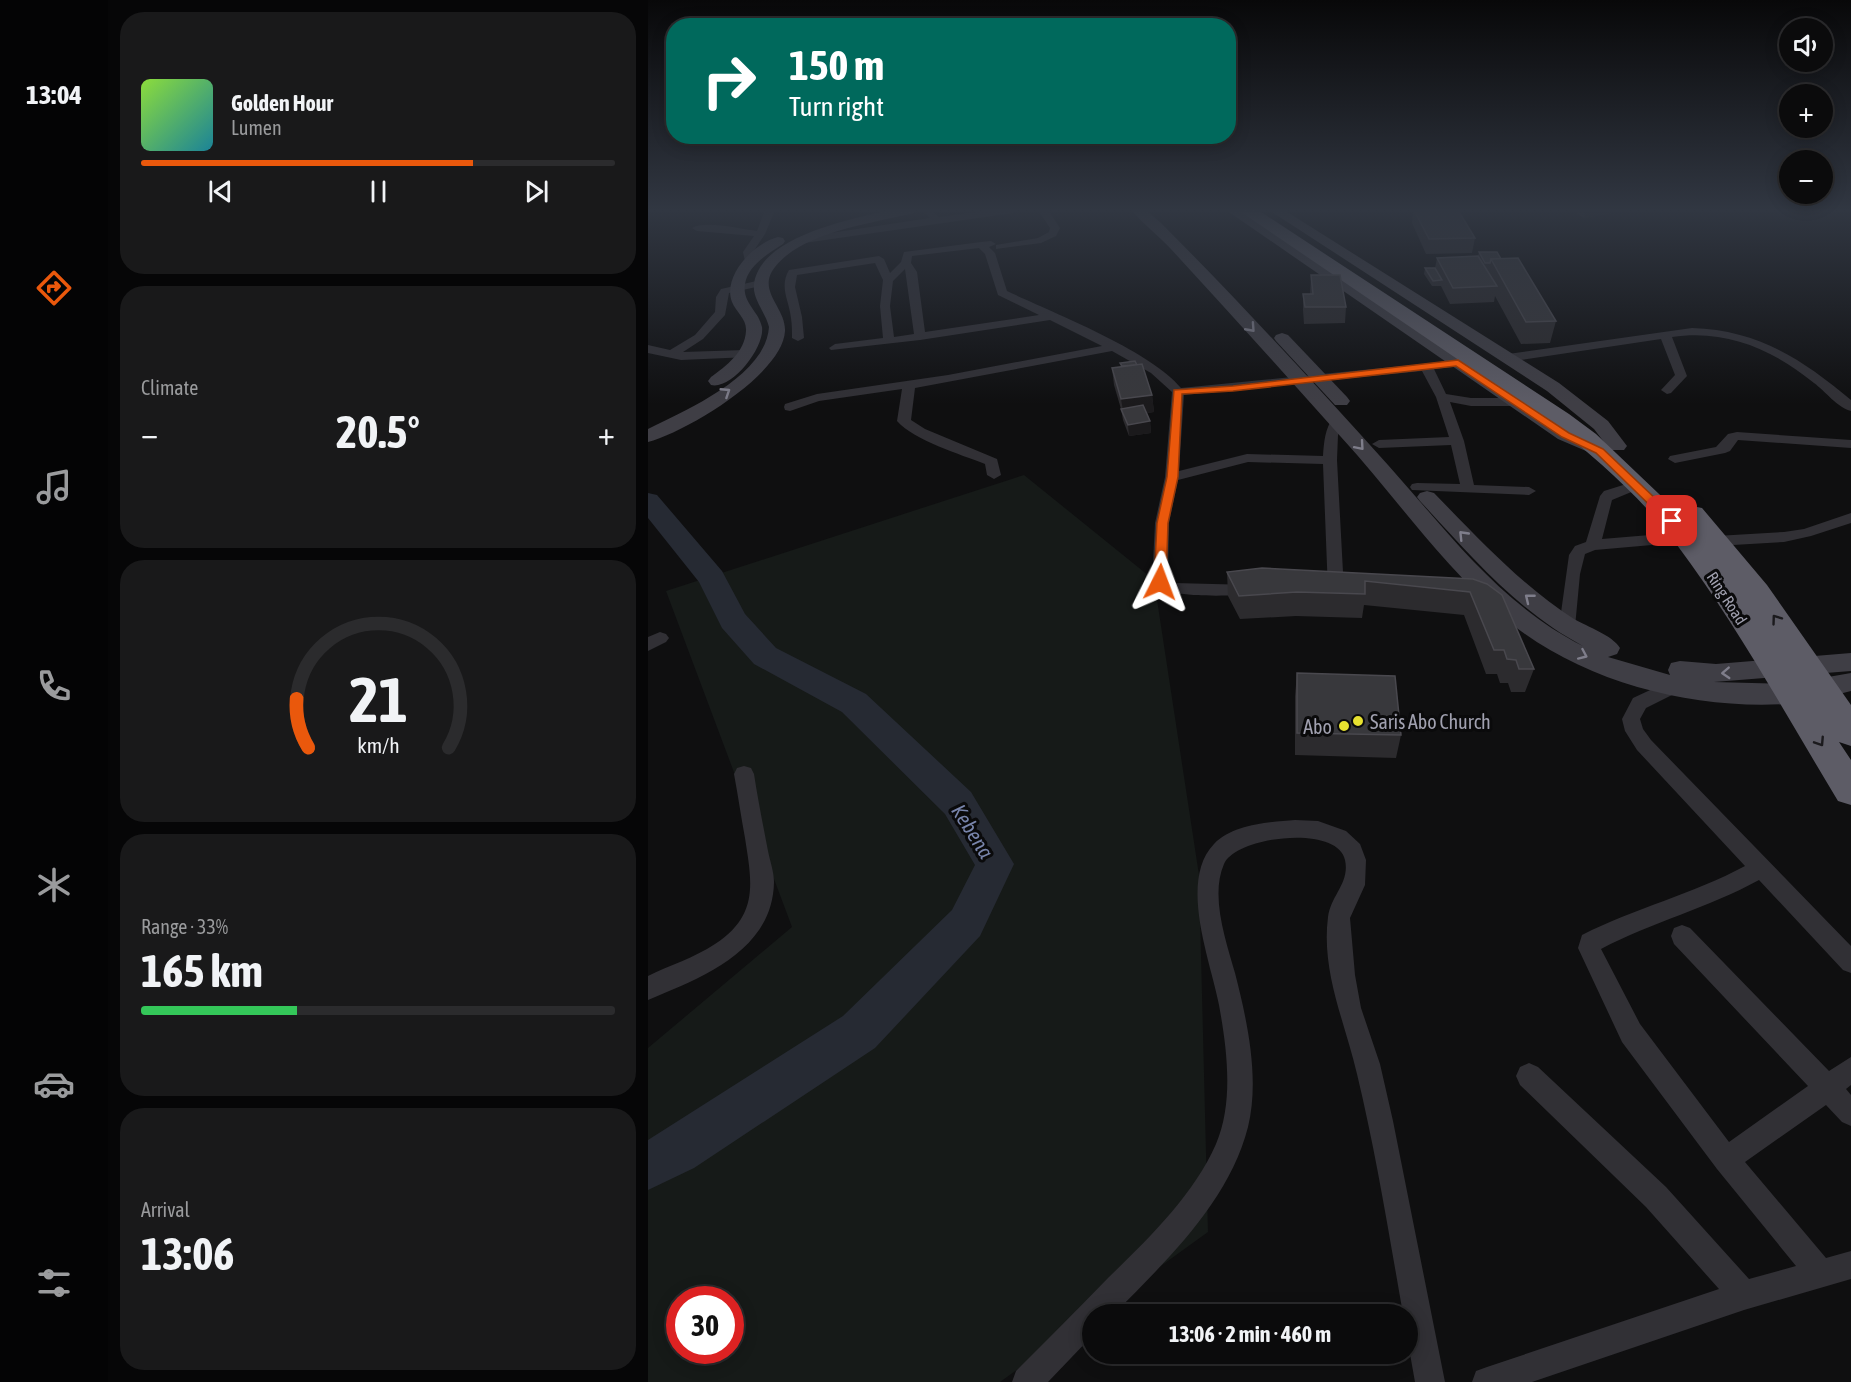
<!DOCTYPE html>
<html lang="en">
<head>
<meta charset="utf-8">
<style>
	body { margin:0; font-family:"Asap Condensed",sans-serif; background:#19191a; color:#f1f3f6; height:100vh; display:flex; flex-direction:column; font-size:22px; white-space:nowrap }
	* { box-sizing:border-box; margin:0 }
	p { font-size:20px; color:#9a9b9d }
	.icon { flex:none; width:33px; height:33px; fill:none; stroke:currentColor; stroke-width:2; stroke-linecap:round; stroke-linejoin:round }
	.map { position:relative; flex:1; overflow:hidden }
	.sheet { display:flex; flex-direction:column; gap:12px; padding:12px; background:#060607; width:540px }
	.sheet>* { flex:none }
	.guide { position:absolute; left:18px; top:18px; width:570px; height:126px; border-radius:24px; box-shadow:0 3px 15px #0003,0 0 0 2px #2b2b2d; background:#00695c; color:#fff; overflow:hidden }
	.fabs { position:absolute; left:1131px; top:18px; display:grid; gap:12px }
	.fabs a { display:grid; place-items:center; width:54px; height:54px; border-radius:50%; background:#0b0b0c; box-shadow:0 3px 15px #0003,0 0 0 2px #2b2b2d; font-size:30px }
	.speed { position:absolute; left:18px; top:1286px; display:flex; gap:12px; font-size:30px; font-weight:700; text-align:center }
	.speed>* { display:grid; place-content:center; width:78px; height:78px; border-radius:50%; background:#0b0b0c; box-shadow:0 3px 15px #0003,0 0 0 2px #2b2b2d; line-height:1 }
	.speed .limit { border:9px solid #d22; background:#fff; color:#111 }
	.pin { position:absolute; display:grid; place-items:center; width:51px; height:51px; color:#fff; margin:-26px; border-radius:12px; box-shadow:0 3px 9px #0006 }
	.me { position:absolute; width:66px; margin:-33px; rotate:3deg; stroke-linejoin:round; filter:drop-shadow(0 0 4px #0008) }
	.turn { display:flex; align-items:center; gap:21px; height:126px; padding:0 24px; font-size:27px }
	.turn .icon { width:78px; height:78px; stroke-width:2.5 }
	.turn b { display:block; font-size:42px; line-height:51px }
	.big { font-size:45px; font-weight:700; line-height:1.1 }
	.sheet .card { flex:1; display:flex; flex-direction:column; justify-content:center; gap:9px; min-width:0; padding:0 21px; border-radius:24px; background:#19191a }
	.sheet .dial { align-items:center; gap:0 }
	.dial svg { height:156px; overflow:visible; fill:none; stroke:#2b2b2d; stroke-width:7; stroke-linecap:round; text-anchor:middle }
	.dial text { fill:#f1f3f6; stroke:none }
	.song { display:flex; align-items:center; gap:18px }
	.cover { width:72px; height:72px; border-radius:9px; background:linear-gradient(135deg,hsl(90 70% 55%),hsl(190 70% 35%)) }
	.played { height:6px; border-radius:3px; background:linear-gradient(90deg,#ea580c 70%,#2b2b2d 70%) }
	.keys { display:flex; justify-content:space-around; direction:ltr }
	.heat { display:flex; justify-content:space-between; align-items:center; font-size:33px; direction:ltr }
	.charge { height:9px; border-radius:4px; background:linear-gradient(90deg,#34c759 33%,#2b2b2d 0) }
	.trip { position:absolute; left:434px; top:1304px; width:336px; height:60px; border-radius:30px; background:#0b0b0c; box-shadow:0 3px 15px #0003,0 0 0 2px #2b2b2d; font-weight:700; line-height:60px; text-align:center }
	main { display:flex; flex:1; min-height:0 }
	.dock { display:flex; flex-direction:column; width:108px; justify-content:space-around; align-items:center; background:#040405; color:#9a9b9d }
	.dock .icon { width:42px; height:42px }
	.dock .active { color:#ea580c }
	.dock b { font-size:27px; color:#f1f3f6 }
	.map>svg:first-child { display:block }
	.green { fill:#161a18; fill-rule:evenodd }
	.lines { fill:none; stroke-linecap:round; stroke-linejoin:round }
	.river { fill:#262a33; fill-rule:evenodd }
	.street { fill:#313035; fill-rule:evenodd }
	.secondary { fill:#3f3e45; fill-rule:evenodd }
	.highway { fill:#5d5c66; fill-rule:evenodd }
	.wall { fill:#2c2b2e }
	.shaded-wall { fill:#1b1a1c }
	.building { fill:#38383c; stroke:#49484e; stroke-width:1.5 }
	.oneway { stroke:#7f7e8b }
	.oneway2 { stroke:#1b1a1d }
	.route { fill:#ea580c; stroke:#983908; stroke-width:1.5 }
	.poi-dot { fill:#e7e130; stroke:#0a0a0b; stroke-width:2 }
	.labels { text-anchor:middle; dominant-baseline:central; stroke-width:6; stroke-linejoin:round; paint-order:stroke }
	.far-street-label { font-size:16px; fill:#a1a1b0; stroke:#0a0a0b }
	.poi-label { font-size:20px; fill:#a1a1b0; stroke:#0a0a0b; text-anchor:start }
	.water-label { font-size:21px; font-style:italic; fill:#7884ab; stroke:#0a0a0b }
</style>
</head>
<body>
<main>
<nav class="dock">
<b>13:04</b>
<svg class="icon active" aria-label="directions" viewBox="0 0 24 24"><path d="M12 3l9 9-9 9-9-9zM9 14v-3h6M13 9l2 2-2 2"/></svg>
<svg class="icon" aria-label="music" viewBox="0 0 24 24"><path d="M9 18V5l10-2v13"/><circle cx="6" cy="18" r="3"/><circle cx="16" cy="16" r="3"/></svg>
<svg class="icon" aria-label="phone" viewBox="0 0 24 24"><path d="M5 4h4l2 5-3 2q2 4 5 5l2-3 5 2v4C11 20 4 13 5 4z"/></svg>
<svg class="icon" aria-label="climate" viewBox="0 0 24 24"><path d="M12 3v18M4 7l16 10M4 17L20 7"/></svg>
<svg class="icon" aria-label="car" viewBox="0 0 24 24"><path d="M5 17H2v-5l4-1 3-4h7l3 4 3 1v5h-3M9 17h6M6 11h13"/><circle cx="7" cy="17" r="2"/><circle cx="17" cy="17" r="2"/></svg>
<svg class="icon" aria-label="filters" viewBox="0 0 24 24"><path d="M4 7h16M4 17h16"/><circle cx="9" cy="7" r="2"/><circle cx="15" cy="17" r="2"/></svg>
</nav>
<section class="sheet">
<div class="card">
<div class="song"><i class="cover"></i><div><b>Golden Hour</b><p>Lumen</p></div></div>
<div class="played"></div>
<div class="keys"><svg class="icon" aria-label="previous" viewBox="0 0 24 24"><path d="M18 5L8 12l10 7zM5 5v14"/></svg><svg class="icon" aria-label="pause" viewBox="0 0 24 24"><path d="M8 5v14M16 5v14"/></svg><svg class="icon" aria-label="next" viewBox="0 0 24 24"><path d="M6 5l10 7-10 7zM19 5v14"/></svg></div>
</div>
<div class="card"><p>Climate</p>
<div class="heat"><a>−</a><b class="big">20.5°</b><a>+</a></div>
</div>
<div class="card dial"><svg viewBox="0 0 100 80">
<path d="M14 69A42 42 0 1 1 86 69"/>
<path d="M14 69A42 42 0 0 1 8 44" stroke="#ea580c"/>
<text x="50" y="56" font-size="32" font-weight="700">21</text>
<text x="50" y="72" font-size="11">km/h</text>
</svg></div>
<div class="card"><p>Range · 33%</p><b class="big">165 km</b><div class="charge"></div></div>
<div class="card"><p>Arrival</p><b class="big">13:06</b></div>
</section>
<div class="map">
<svg width="1203" height="1382" viewBox="0 0 1203 1382">
	<rect width="100%" height="100%" fill="#0f0f10"/>
	<path class="green" d="M376,475L506,580L551,875L560,1232L352,1382H0V1048L144,927L18,591ZM32,1299H82V1350H32Z"/>
	<g class="lines">
		<polygon class="river" points="0,493 9,495 74,571 97,614 128,648 218,694 323,792 366,864 332,936 227,1048 46,1168 0,1190 0,1140 195,1016 304,910 327,865 297,814 194,712 106,664 74,628 51,582 0,518"/>
		<g class="street">
			<path d="M117,210H127L117,234L105,252L107,261L102,264L97,261L95,252L106,236L49,231L44,228C56,220 93,229 109,231Z"/>
			<polygon points="274,210 284,210 291,217 343,210 370,210 365,213 156,243 151,240 156,237 282,218"/>
			<polygon points="390,210 400,210 412,228 408,236 393,243 348,249 348,245 390,238 401,232 402,228"/>
			<path d="M333,242L343,241L348,244L341,247L347,253L359,291C405,313 502,350 533,388L814,360V366L786,369L798,394L823,398H868L874,402L868,406H823L802,402L816,441L826,485L881,487L888,491L881,495L764,490L762,487L764,484L769,483L812,484L803,445L731,448L724,444L731,440L801,437L788,397L774,371L536,395L531,471L599,454L675,456C676,441 677,430 685,417H695L697,420L690,435L689,460L696,591L694,595H682L680,591L675,464L600,462L530,480L521,523L520,580L526,583L604,585L610,586L612,590L610,594L604,595C582,595 516,600 504,582L507,523L517,477L524,392L503,373L464,351L267,388L263,420L277,429L349,459L353,475L346,479L339,475L337,464C312,454 267,441 249,421L254,389L171,401L142,411L137,410L136,407L137,404L169,394L300,375L454,346L402,320L272,340L183,350L181,348L187,344L235,338L232,306L235,280L227,263L149,275L147,287L154,317L156,338L150,341L144,338C144,331 144,325 143,318C141,300 131,287 141,270L231,256L236,259L242,273L253,262L256,252ZM331,248L337,254L350,295L391,315L277,332L269,272L263,263L264,256ZM257,269L266,334L246,337L242,306L245,281Z"/>
			<polygon points="113,280 117,281 117,285 81,293 77,315 55,339 35,352 97,350 103,354 101,357 33,360 0,353 0,345 22,350 47,335 67,312 68,297 73,289"/>
			<path d="M1044,328C1110,330 1154,359 1203,400V411C1190,408 1177,391 1166,383C1124,349 1078,329 1024,337L1039,376L1023,393L1019,394L1013,390L1027,375L1013,339L860,362L854,358L860,354Z"/>
			<polygon points="1089,432 1203,440 1203,448 1090,440 1082,451 1077,453 1027,463 1020,459 1022,456 1068,447 1080,434"/>
			<polygon points="988,481 995,485 993,488 964,500 954,539 1038,532 1046,537 1038,542 947,550 937,554 932,574 927,627 925,631 913,631 911,627 921,555 927,546 938,542 952,496 956,491"/>
			<polygon points="1203,513 1203,523 1163,536 1136,542 1068,546 1060,541 1068,536 1136,532 1156,529"/>
			<polygon points="12,632 18,634 21,638 18,642 0,651 0,637"/>
			<path d="M1028,678L1034,680L1037,685L1034,690L998,708L992,719L995,729L1003,740L1203,946V973L1195,970L1111,880C1060,908 1004,922 953,949L992,1024L1081,1142L1160,1086L1026,944L1023,936L1026,928L1034,925L1042,928L1181,1071L1203,1057V1085L1198,1089L1203,1095V1126L1194,1122L1178,1105L1097,1162L1178,1258L1203,1251V1279L1096,1310L884,1382H824L828,1371L839,1367L1071,1289L998,1207L872,1085L868,1076L872,1067L881,1063L890,1067L1018,1187L1101,1279L1148,1266L1069,1169L974,1042L930,948L934,935C987,908 1045,894 1097,866L989,750L977,731L974,719L985,698Z"/>
			<path d="M96,766L103,768L106,774C110,800 115,825 120,851C122,861 126,872 126,882C125,951 53,978 0,1000V976C22,965 46,958 67,944C111,915 104,883 97,838C93,817 90,795 86,774L89,768Z"/>
			<path d="M647,820L670,821L698,831L712,844L718,860L717,885L702,918L707,975L713,1008L732,1064L745,1121L797,1382H767L759,1337V1314H755C741,1234 728,1153 709,1074C697,1022 673,972 680,917C683,895 702,883 697,860C690,824 588,836 576,864C562,896 578,941 587,973C599,1020 612,1078 600,1127C581,1202 518,1261 466,1314H444V1336L400,1382H364L368,1371C399,1340 430,1309 460,1278C500,1239 545,1196 568,1144C586,1102 579,1049 571,1005C563,962 530,881 566,844C585,824 622,822 647,820Z"/>
		</g>
		<g class="secondary">
			<path d="M242,210H267L266,213C225,223 154,232 127,267C108,291 138,307 137,331C135,374 38,432 0,442V429C38,410 118,376 121,327C118,313 104,299 106,284C112,236 204,219 242,210Z"/>
			<path d="M483,210H498L513,223C591,301 666,383 740,465C800,532 853,605 935,646C870,612 821,554 772,501L769,497L772,493L779,491L786,493C830,538 873,585 926,619C940,627 964,635 972,648L969,654L960,657L1022,675L1020,670L1023,663L1032,661L1068,664L1203,653V671L1066,682L1140,684L1203,673V691C1182,696 1161,702 1139,704C1042,710 929,681 854,616C793,564 747,496 693,437C637,374 580,311 522,248C510,235 494,223 483,210Z"/>
			<polygon points="578,210 593,210 924,431 959,447 962,451 959,455 952,457 910,439"/>
			<polygon points="621,210 636,210 911,383 960,421 979,446 976,450 962,450 946,429 899,391"/>
			<path d="M130,237L135,238L137,241L135,244C120,254 100,265 97,284C94,303 111,311 114,327C117,347 84,390 63,385L60,381L63,377C78,366 97,352 98,331C99,319 88,312 84,302C74,276 106,243 130,237Z"/>
			<polygon points="634,333 640,335 699,397 702,401 699,405 687,405 628,341 626,338 628,335"/>
		</g>
		<path class="highway" d="M590,210H610L921,414L948,434L1031,513L1034,508L1044,506L1054,508L1119,585L1203,705V746L1191,742L1203,760V805L1190,801C1138,715 1089,625 1029,545C996,500 949,459 905,424Z"/>
	</g>
	<g class="wall">
		<polygon points="765,210 810,210 827,238 824,253 778,254 764,223"/>
		<polygon points="923,210 982,210 936,218"/>
		<polygon points="831,252 853,259 908,321 902,343 873,344 847,296 846,302 802,304 793,286 784,286 776,274 777,268 787,268 789,258 830,256"/>
		<polygon points="663,275 698,307 697,323 656,324 655,310 655,294 662,294"/>
		<polygon points="472,363 504,395 506,412 499,413 502,421 503,433 481,436 475,420 473,409 466,385 464,368 473,367"/>
		<polygon points="579,572 825,579 886,669 877,692 863,692 860,683 852,683 849,674 838,674 816,615 716,605 714,618 648,616 592,619 580,596"/>
		<polygon points="649,673 753,735 748,758 647,755 647,696"/>
	</g>
	<g class="shaded-wall">
		<polygon points="938,210 982,210 936,218"/>
		<polygon points="504,395 506,412 476,416 473,399"/>
		<polygon points="502,421 503,433 481,436 480,425"/>
	</g>
	<g class="building">
		<polygon points="766,210 810,210 827,238 781,239"/>
		<polygon points="831,252 849,252 853,259 843,259 842,263 837,263"/>
		<polygon points="830,256 849,286 805,288 789,258"/>
		<polygon points="870,258 908,321 878,322 843,259"/>
		<polygon points="777,268 787,268 794,280 785,281"/>
		<polygon points="663,275 692,275 698,307 657,307 655,294 665,294"/>
		<polygon points="487,361 489,365 474,366 472,363"/>
		<polygon points="494,364 504,395 473,399 464,368"/>
		<polygon points="495,405 502,421 480,425 473,409"/>
		<polygon points="614,568 825,579 839,584 854,595 886,669 871,669 868,660 859,659 856,650 846,650 822,592 717,581 717,594 649,592 591,596 579,572"/>
		<polygon points="649,673 747,676 753,735 649,733"/>
	</g>
	<defs><path id="oneway-chevron" d="M-2-3.5L2.5 0L-2 3.5" fill="none" stroke-width="1.6" stroke-linecap="round" stroke-linejoin="round" transform="scale(1.5)"/></defs>
	<g class="oneway">
		<use href="#oneway-chevron" transform="translate(603 328) rotate(48)"/>
		<use href="#oneway-chevron" transform="translate(78 392) rotate(-33)"/>
		<use href="#oneway-chevron" transform="translate(712 446) rotate(49)"/>
		<use href="#oneway-chevron" transform="translate(815 535) rotate(-134)"/>
		<use href="#oneway-chevron" transform="translate(881 598) rotate(-141)"/>
		<use href="#oneway-chevron" transform="translate(935 655) rotate(24)"/>
		<use href="#oneway-chevron" transform="translate(1078 673) rotate(177)"/>
	</g>
	<g class="oneway2">
		<use href="#oneway-chevron" transform="translate(1128 619) rotate(-126)"/>
		<use href="#oneway-chevron" transform="translate(1172 742) rotate(57)"/>
	</g>
	<linearGradient id="sky" x2="0" y2="1"><stop stop-color="#080809"/><stop offset="0.52" stop-color="#313742"/><stop offset="1" stop-color="#313742" stop-opacity="0"/></linearGradient>
	<rect width="1203" height="404" fill="url(#sky)"/>
	<polygon class="route" points="810,360 921,433 955,449 1028,518 1028,523 1020,523 948,453 914,437 808,366 585,391 534,394 530,477 520,523 518,582 512,586 507,585 506,582 509,523 519,477 526,390 585,386"/>
	<g class="poi-dot">
		<circle cx="710" cy="721" r="6"/>
		<circle cx="696" cy="726" r="6"/>
	</g>
	<g class="labels">
		<g class="far-street-label">
			<text transform="translate(1079 598) rotate(57)">Ring Road</text>
		</g>
		<g class="poi-label">
			<text x="722" y="721">Saris Abo Church</text>
			<text x="684" y="726" text-anchor="end">Abo</text>
		</g>
		<g class="water-label">
			<text transform="translate(325 831) rotate(58)">Kebena</text>
		</g>
	</g>
</svg>
<div class="fabs">
<a><svg class="icon" aria-label="sound" viewBox="0 0 24 24"><path d="M4 9h4l5-4v14l-5-4H4zM17 9q2 3 0 6"/></svg></a>
<a>+</a>
<a>−</a>
</div>
<div class="speed"><div class="limit">30</div></div>
<div class="pin" style="left:1024px;top:521px;background:#d93025"><svg class="icon" aria-label="arrive" viewBox="0 0 24 24"><path d="M6 21V4h12l-3 4 3 4H6"/></svg></div>
<svg class="me" style="left:512px;top:582px" viewBox="-20 -20 40 40"><path d="M0-17L14 15 0 8-14 15z" fill="#ea580c" stroke="#fff" stroke-width="4"/></svg>
<div class="trip">13:06 · 2 min · 460 m</div>
<div class="guide">
<div class="turn"><svg class="icon" aria-label="right" viewBox="0 0 24 24"><path d="M7 20v-9h11M14 6l5 5-5 5"/></svg><div><b>150 m</b>Turn right</div></div>
</div>
</div>
</main>
</body>
</html>
